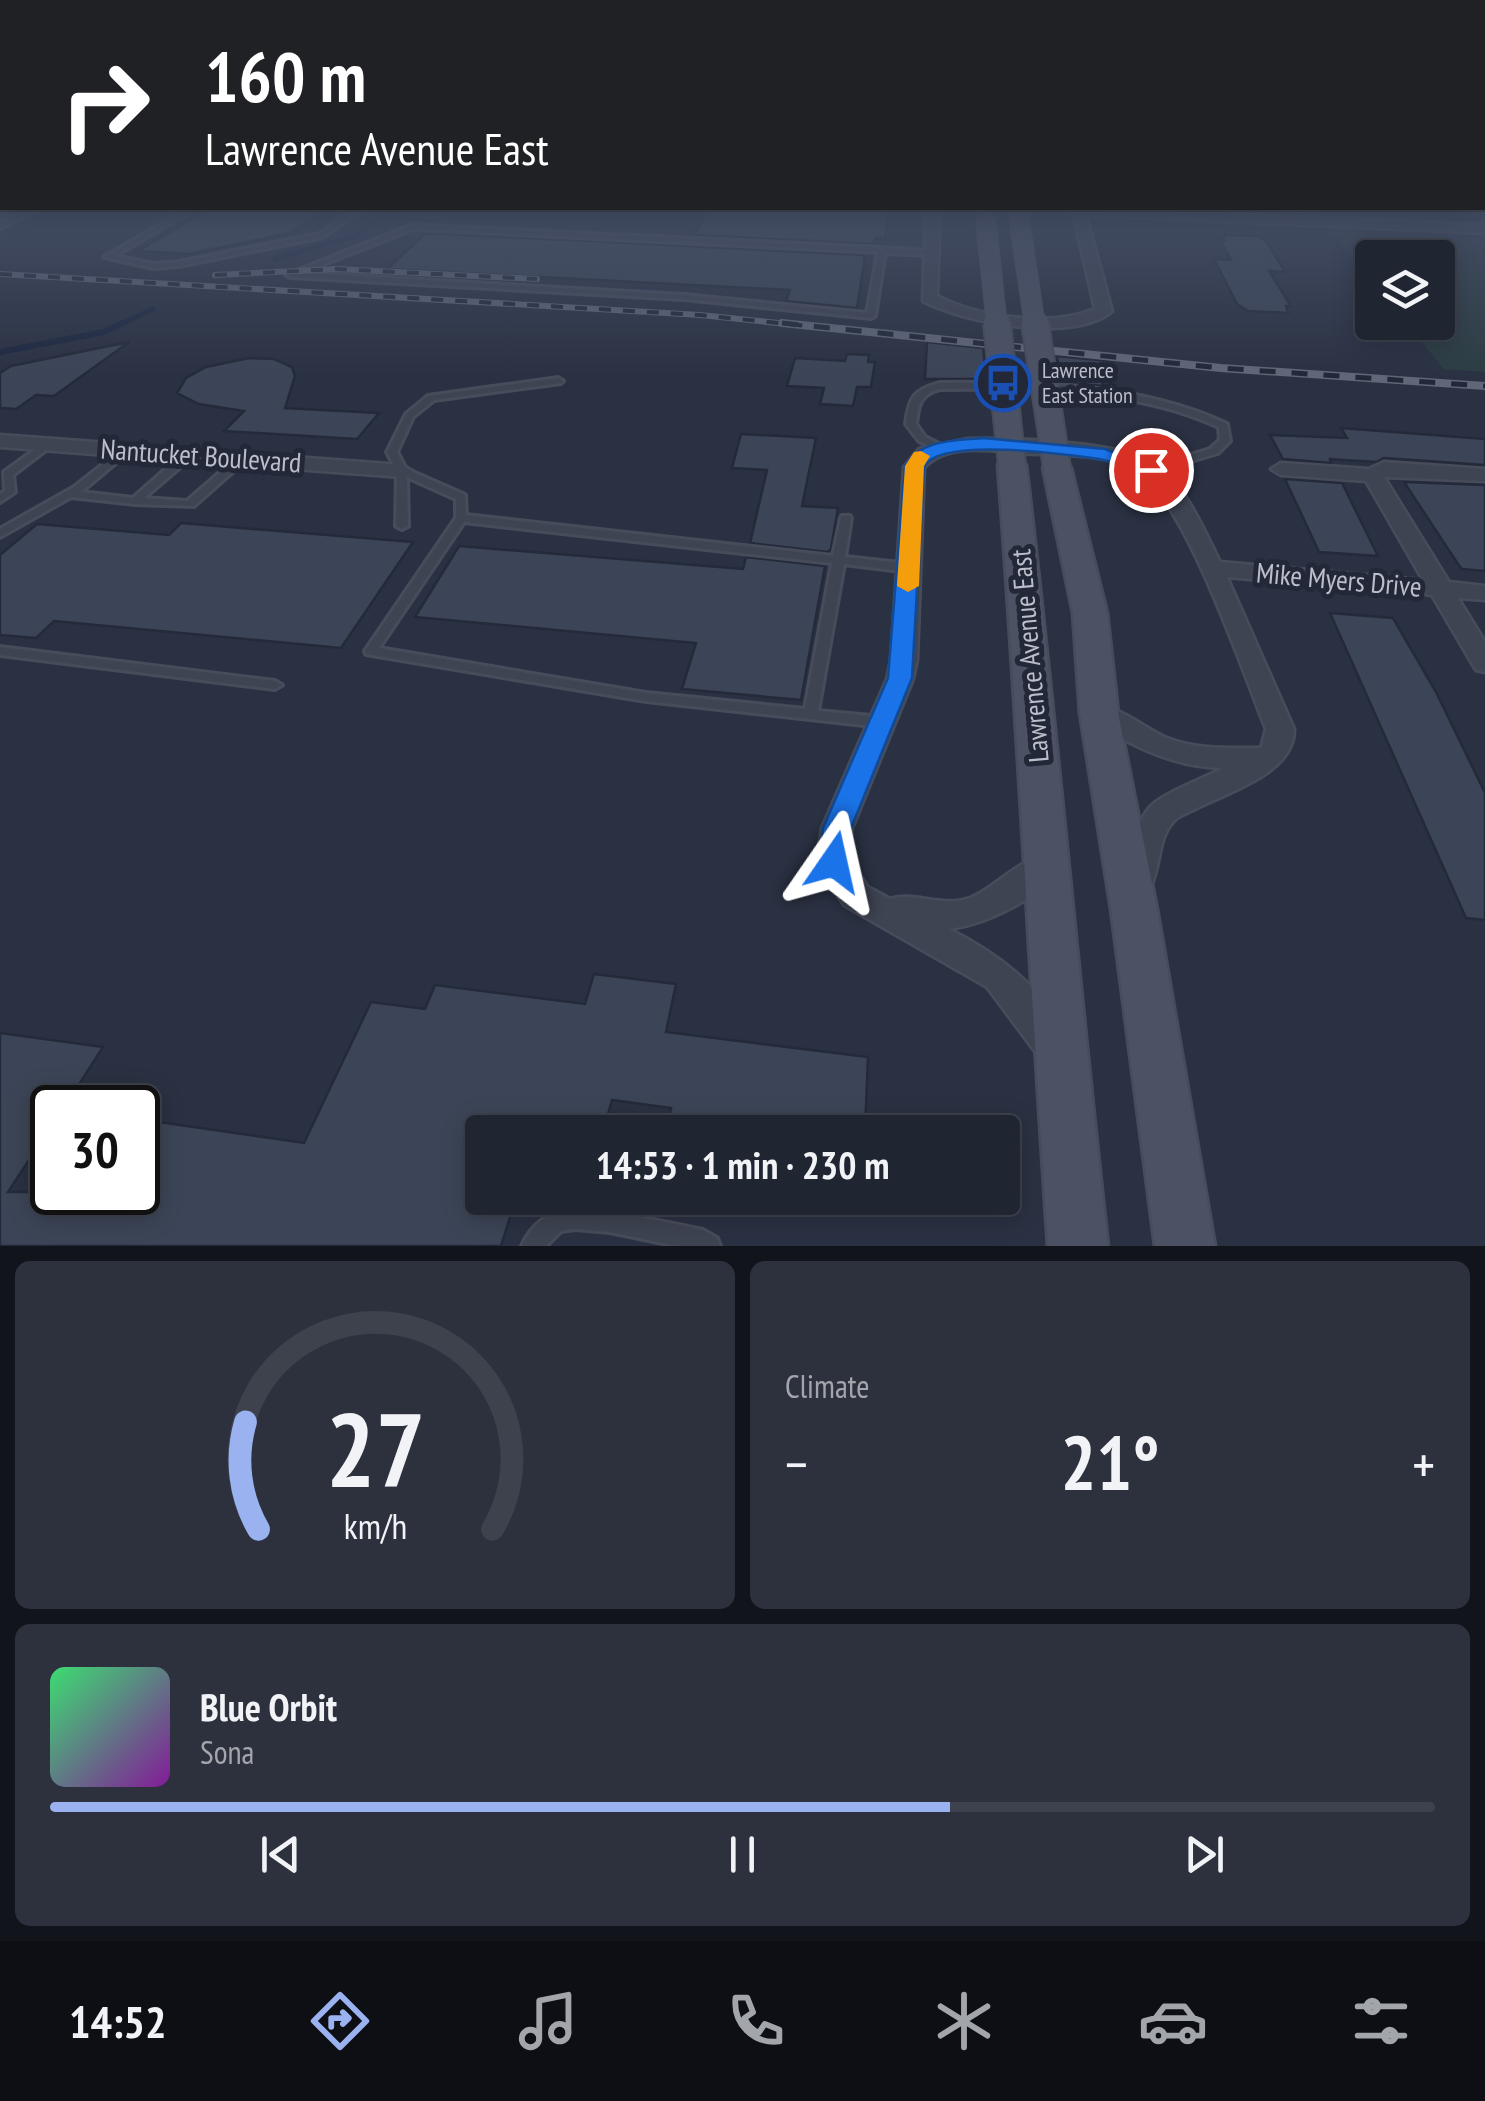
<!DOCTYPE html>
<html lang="en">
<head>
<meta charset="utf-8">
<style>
	body { margin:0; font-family:"PT Sans Narrow",sans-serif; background:#2d313e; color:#f1f3f6; height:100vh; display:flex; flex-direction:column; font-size:38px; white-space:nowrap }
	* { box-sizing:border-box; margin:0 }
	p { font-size:32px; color:#a2a5ac }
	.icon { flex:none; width:55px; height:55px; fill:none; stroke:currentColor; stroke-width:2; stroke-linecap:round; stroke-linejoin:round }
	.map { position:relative; height:1246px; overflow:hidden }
	.drawer { display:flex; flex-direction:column; gap:15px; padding:15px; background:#12141c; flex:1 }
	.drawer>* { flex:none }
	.top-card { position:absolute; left:0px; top:0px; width:1485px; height:210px; box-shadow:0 5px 25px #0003,0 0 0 2px #3d424d; background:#202124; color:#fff; overflow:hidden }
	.controls { position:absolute; left:1355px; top:240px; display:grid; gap:20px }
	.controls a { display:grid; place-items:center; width:100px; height:100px; border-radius:10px; background:#202532; box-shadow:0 5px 25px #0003,0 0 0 2px #3d424d; font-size:50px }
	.speed { position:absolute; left:30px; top:1085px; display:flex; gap:20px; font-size:50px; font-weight:700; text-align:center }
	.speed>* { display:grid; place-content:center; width:130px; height:130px; border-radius:50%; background:#202532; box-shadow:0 5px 25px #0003,0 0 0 2px #3d424d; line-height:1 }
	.speed .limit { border:5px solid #111; border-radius:15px; background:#fff; color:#111 }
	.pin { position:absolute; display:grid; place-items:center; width:85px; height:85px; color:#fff; margin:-42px; border:5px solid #fff; border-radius:50%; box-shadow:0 2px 10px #0007 }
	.me { position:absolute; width:110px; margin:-55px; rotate:11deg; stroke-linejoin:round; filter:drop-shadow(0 0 8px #0008) }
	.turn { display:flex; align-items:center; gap:35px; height:210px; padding:0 40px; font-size:45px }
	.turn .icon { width:130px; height:130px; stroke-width:2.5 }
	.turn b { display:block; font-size:70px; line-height:85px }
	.big { font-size:75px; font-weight:800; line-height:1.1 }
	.drawer .tile { flex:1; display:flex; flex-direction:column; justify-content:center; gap:15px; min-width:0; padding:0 35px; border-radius:15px; background:#2d313e }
	.drawer .dial { align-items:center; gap:0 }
	.dial svg { height:260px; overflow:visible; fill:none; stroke:#3d424d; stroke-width:7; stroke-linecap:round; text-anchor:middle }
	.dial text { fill:#f1f3f6; stroke:none }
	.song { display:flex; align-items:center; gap:30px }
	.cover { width:120px; height:120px; border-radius:15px; background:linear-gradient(135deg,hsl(140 70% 55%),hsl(290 70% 35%)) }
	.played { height:10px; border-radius:5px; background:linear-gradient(90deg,#9bb2f1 65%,#3d424d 65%) }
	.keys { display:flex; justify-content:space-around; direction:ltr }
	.heat { display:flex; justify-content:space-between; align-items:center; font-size:55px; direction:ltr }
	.drawer .tiles { flex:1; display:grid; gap:15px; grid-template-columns:1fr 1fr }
	.tile:last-child { grid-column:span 2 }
	.trip { position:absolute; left:465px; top:1115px; width:555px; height:100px; border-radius:10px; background:#202532; box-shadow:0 5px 25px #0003,0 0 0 2px #3d424d; font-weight:800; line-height:100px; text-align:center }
	.dock { display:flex; height:160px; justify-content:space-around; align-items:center; background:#0d0f14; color:#a2a5ac }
	.dock .icon { width:70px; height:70px }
	.dock .selected { color:#9bb2f1 }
	.dock b { font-size:45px; color:#f1f3f6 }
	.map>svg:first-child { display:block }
	.green { fill:#2c3d43 }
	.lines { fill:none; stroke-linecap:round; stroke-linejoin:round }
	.stream-far1 { stroke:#1d2740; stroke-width:5 }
	.stream { stroke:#1d2740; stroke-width:6 }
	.building { fill:#3c4557; stroke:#242a39; stroke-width:2.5 }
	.service-casing { stroke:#474c5b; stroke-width:6 }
	.minor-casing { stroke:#474c5b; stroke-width:5 }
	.secondary-casing { stroke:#474c5b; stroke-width:5 }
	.service { fill:#3e4452; fill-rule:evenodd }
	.minor { fill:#3e4452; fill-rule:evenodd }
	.secondary { fill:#4c5264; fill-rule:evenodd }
	.rail-far1-casing { stroke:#606778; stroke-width:6 }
	.rail-casing { stroke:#606778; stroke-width:8 }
	.rail-far1 { stroke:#222837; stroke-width:4; stroke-dasharray:12; stroke-linecap:butt }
	.rail { stroke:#222837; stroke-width:5; stroke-dasharray:16; stroke-linecap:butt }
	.secondary-bridge-far1-casing { stroke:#474c5b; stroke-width:22; stroke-linecap:butt }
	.secondary-bridge-casing { stroke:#474c5b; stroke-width:30; stroke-linecap:butt }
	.secondary-bridge-far1 { stroke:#4c5264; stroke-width:20 }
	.secondary-bridge { stroke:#4c5264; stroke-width:26 }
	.route { fill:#1a73e8; stroke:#114b97; stroke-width:2.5 }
	.slow { fill:#f59e0b }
	.labels { text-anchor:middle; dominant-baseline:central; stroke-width:10; stroke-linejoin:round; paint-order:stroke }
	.far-poi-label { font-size:22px; fill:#bbbfcb; stroke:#222837; text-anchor:start }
	.street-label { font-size:28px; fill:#bbbfcb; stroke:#222837 }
</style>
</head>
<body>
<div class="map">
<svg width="1485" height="1246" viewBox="0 0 1485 1246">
	<rect width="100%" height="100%" fill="#2a3142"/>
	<polygon class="green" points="1331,231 1485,237 1485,372 1444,369 1406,323 1438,322 1438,258 1372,258 1372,282"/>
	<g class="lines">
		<g class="stream-far1">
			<polyline points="275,259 355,236 401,208"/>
			<polyline points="117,326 153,309"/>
		</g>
		<polyline class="stream" points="0,352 104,332 122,323"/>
	</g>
	<g class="building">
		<polygon points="210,208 326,208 290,233 189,254 138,251"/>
		<polygon points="709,208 886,208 889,209 885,238 875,238 873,244 695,235"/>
		<polygon points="426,233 864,255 864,263 857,308 786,301 790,290 387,269"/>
		<polygon points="1223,235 1258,236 1267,242 1285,272 1269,271 1291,306 1286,306 1288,313 1248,311 1237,304 1214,259 1231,260 1220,240 1224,240"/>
		<polygon points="129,342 54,396 36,395 16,409 0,408 0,373 11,366"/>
		<polygon points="927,342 983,348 986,379 925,379"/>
		<polygon points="847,354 869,355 868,362 875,362 871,387 857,387 853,406 820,404 824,388 787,386 795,358 845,361"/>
		<polygon points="1057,356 1108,361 1102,386 1061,382"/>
		<polygon points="249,358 274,359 292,367 295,376 285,408 379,413 357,439 224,431 244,411 199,404 177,393 186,378 206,367"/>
		<polygon points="1341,428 1485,439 1485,465 1384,458 1376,462 1330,459 1331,463 1283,459 1270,435 1347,438"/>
		<polygon points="741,434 816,438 802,506 838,508 831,549 827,552 750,543 767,470 732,468"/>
		<polygon points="1285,479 1342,483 1378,556 1319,552"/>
		<polygon points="1404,482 1485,485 1485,571 1462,569 1458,564"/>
		<polygon points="181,523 413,542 341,648 54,621 36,638 0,635 0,555 37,524 169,535"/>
		<polygon points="459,546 743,569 746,557 825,566 801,700 682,689 696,643 415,617"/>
		<polygon points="1330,613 1393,618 1436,692 1485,793 1485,920 1466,918"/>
		<polygon points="594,974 676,984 666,1032 868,1057 865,1132 666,1132 671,1108 612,1100 603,1132 482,1132 482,1198 516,1198 501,1246 0,1246 0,1033 103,1047 64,1108 52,1108 52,1125 8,1192 138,1192 138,1119 304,1143 371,1002 425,1009 435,985 585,1004"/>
	</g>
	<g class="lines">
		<g class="service-casing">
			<g id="service">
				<polygon points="34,208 41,208 0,228 0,223"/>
				<polygon points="189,208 196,208 115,256 153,264 179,262 319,234 357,208 364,208 323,237 179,266 153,268 104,257"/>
				<path d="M412,225L882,248L932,251L936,253L932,255L885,253L875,316L871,318L684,299L290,277L286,275ZM413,229L878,252L867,313L684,295L301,273Z"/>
				<path d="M558,378L563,381L561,383L434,400L413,417L397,452L406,469L465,495L466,515L833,556L841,518L842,516H850L851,518L845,557L909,564L915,568L909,572L844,564L818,711L882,717L887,719L889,722L887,725L882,727L646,701L366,654L365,651L456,518V499L407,477L408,526L402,529L396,526L397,471L387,452L406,414L428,396ZM464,522L832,563L805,709L646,693L379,648Z"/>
				<path d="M940,383C1036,382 1139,383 1227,424L1230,441L1218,453L1151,473L1146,470L1147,468L1210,449L1220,440L1219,427C1134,388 1033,388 940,389C920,394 918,405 916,424L925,437L943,446L944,448L939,451L919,441L906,424C909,397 914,390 940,383Z"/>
				<polygon points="47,441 52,444 51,446 13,475 15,492 0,502 0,494 5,491 4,472"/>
				<polygon points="126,446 130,447 130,451 81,492 133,498 185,452 189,451 194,454 193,456 144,498 187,501 239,456 243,455 248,458 194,506 135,504 71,497 0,537 0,529 74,487"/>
				<polygon points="0,647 275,681 282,685 275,689 0,655"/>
				<path d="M575,1208L610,1211L703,1230L717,1238L720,1246H677L610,1232L575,1229L561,1231L546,1246H522C532,1223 550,1211 575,1208Z"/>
			</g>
		</g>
		<g class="minor-casing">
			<g id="minor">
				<path d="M926,208H940L937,296C980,318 1050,327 1095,309L1072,208L1485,225V233L1086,215L1112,311C1073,344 965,323 923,301Z"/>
				<polygon points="0,435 402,465 412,471 402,477 0,447"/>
				<path d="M968,439C1010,438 1125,441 1157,465C1186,487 1204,530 1220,562L1423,580L1366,481L1281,475L1271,469L1281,463L1369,469L1384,462L1485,469V481L1384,477L1449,582L1485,586V600L1458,598L1485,642V672L1476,670L1432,595L1227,577L1294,729C1295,773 1228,792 1195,809C1189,812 1178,816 1174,821C1157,838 1161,868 1150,888L1139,892L1128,888C1118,871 1137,820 1151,806C1165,792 1205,778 1223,768C1173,767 1131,746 1089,719L1085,713L1089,707C1114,700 1144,729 1167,738C1198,750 1229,748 1261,748L1266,729C1243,673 1183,491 1131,467C1098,452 1054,456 1018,453C989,450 945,443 924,468L917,660L913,679L852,828L849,860L868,887L890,899C914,891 942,908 970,898C997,888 1026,849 1055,858L1060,867C1043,898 983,925 949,929C1000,955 1044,988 1069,1042L1063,1054L1050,1059L1037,1054L987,987L844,905L817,862L822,828L887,679L891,660L904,467L919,449Z"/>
			</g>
		</g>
		<g class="secondary-casing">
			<g id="secondary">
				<polygon points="1009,208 1027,208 1027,229 1013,229"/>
				<path d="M1012,456L1022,459L1026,465C1057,725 1079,986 1108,1246H1048C1030,986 1018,725 998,465L1002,459Z"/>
				<polygon points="1057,459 1067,462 1071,468 1107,613 1118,713 1157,909 1215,1246 1155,1246 1111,909 1080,713 1073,613 1043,468 1047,462"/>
			</g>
		</g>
		<use href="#service" class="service"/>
		<use href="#minor" class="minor"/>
		<use href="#secondary" class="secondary"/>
		<g class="rail-far1-casing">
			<g id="rail-far1">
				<polyline points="0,274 700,315 807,326"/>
				<polyline points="215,275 337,269 537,279"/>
			</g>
		</g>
		<g class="rail-casing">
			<polyline id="rail" points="782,323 1221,368 1485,386"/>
		</g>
		<use href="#rail-far1" class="rail-far1"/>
		<use href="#rail" class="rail"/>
		<g class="secondary-bridge-far1-casing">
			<g id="secondary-bridge-far1">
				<polyline points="986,223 997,326"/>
				<polyline points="1020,225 1035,326"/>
			</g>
		</g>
		<g class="secondary-bridge-casing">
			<g id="secondary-bridge">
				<polyline points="997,323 1012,465"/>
				<polyline points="1035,323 1057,468"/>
			</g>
		</g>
		<use href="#secondary-bridge-far1" class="secondary-bridge-far1"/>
		<use href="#secondary-bridge" class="secondary-bridge"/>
	</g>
	<linearGradient id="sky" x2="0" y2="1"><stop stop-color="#171b24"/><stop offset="0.54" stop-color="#444e65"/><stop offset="1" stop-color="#444e65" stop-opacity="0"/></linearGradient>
	<rect width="1485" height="378" fill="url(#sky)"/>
	<path class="route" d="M983,438L1105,449L1160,470L1151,476C1133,472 1117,462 1099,459C1065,454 942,437 924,466L912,678L851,828L844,870L834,873L823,870L819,862L823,828L888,678L905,466C921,439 954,441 983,438Z"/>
	<polygon class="slow" points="921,451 930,456 924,466 919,586 908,592 897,586 905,466 914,452"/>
	<defs>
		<g id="bus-ring" transform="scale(2.875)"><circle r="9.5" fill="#222837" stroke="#1a4fb4" stroke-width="1.5"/><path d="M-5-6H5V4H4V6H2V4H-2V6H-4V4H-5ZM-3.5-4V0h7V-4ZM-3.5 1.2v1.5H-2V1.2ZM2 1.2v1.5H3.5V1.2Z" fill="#1a4fb4"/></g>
	</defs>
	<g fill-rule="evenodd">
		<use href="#bus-ring" x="1003" y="383"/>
	</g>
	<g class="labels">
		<g class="far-poi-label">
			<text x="1042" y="370">Lawrence<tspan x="1042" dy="25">East Station</tspan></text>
		</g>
		<g class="street-label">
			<text transform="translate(201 455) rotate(4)">Nantucket Boulevard</text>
			<text transform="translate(1339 579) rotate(5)">Mike Myers Drive</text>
			<text transform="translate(1029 656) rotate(-95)">Lawrence Avenue East</text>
		</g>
	</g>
</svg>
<div class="controls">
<a><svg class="icon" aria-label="layers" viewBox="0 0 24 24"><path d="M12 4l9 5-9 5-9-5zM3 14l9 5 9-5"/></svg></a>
</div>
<div class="speed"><div class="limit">30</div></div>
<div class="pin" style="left:1151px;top:470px;background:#d93025"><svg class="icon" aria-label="arrive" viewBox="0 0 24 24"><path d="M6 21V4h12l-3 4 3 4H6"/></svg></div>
<svg class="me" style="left:834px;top:862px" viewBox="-20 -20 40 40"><path d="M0-17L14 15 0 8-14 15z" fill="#1a73e8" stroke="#fff" stroke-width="4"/></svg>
<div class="trip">14:53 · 1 min · 230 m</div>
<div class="top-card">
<div class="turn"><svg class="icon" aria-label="right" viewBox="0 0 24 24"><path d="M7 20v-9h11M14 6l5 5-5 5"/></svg><div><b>160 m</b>Lawrence Avenue East</div></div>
</div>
</div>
<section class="drawer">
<div class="tiles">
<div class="tile dial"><svg viewBox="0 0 100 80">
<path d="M14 69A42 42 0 1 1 86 69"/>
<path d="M14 69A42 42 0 0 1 10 36" stroke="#9bb2f1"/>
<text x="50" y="56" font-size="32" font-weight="700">27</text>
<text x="50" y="72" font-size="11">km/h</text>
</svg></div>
<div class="tile"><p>Climate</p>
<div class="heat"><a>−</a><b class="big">21°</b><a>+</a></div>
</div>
<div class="tile">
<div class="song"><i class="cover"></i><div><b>Blue Orbit</b><p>Sona</p></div></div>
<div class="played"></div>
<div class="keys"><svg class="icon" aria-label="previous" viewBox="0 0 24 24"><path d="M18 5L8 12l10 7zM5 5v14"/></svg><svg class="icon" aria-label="pause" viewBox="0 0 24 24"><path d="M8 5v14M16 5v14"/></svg><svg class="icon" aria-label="next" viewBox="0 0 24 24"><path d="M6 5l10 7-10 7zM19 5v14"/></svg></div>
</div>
</div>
</section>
<nav class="dock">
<b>14:52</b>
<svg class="icon selected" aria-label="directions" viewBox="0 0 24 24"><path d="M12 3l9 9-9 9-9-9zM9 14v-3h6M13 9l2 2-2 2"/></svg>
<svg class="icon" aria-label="music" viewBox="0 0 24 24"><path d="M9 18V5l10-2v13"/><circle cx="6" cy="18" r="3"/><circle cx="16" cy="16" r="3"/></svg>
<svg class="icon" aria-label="phone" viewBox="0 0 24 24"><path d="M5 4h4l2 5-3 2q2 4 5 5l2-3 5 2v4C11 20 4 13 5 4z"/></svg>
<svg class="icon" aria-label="climate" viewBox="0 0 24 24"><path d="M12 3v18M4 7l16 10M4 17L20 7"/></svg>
<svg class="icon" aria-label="car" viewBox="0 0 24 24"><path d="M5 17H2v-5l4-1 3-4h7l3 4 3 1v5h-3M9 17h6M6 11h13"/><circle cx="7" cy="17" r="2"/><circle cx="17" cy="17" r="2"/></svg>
<svg class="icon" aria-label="filters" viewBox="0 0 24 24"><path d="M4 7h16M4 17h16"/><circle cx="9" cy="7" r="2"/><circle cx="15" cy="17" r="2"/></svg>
</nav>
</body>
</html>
